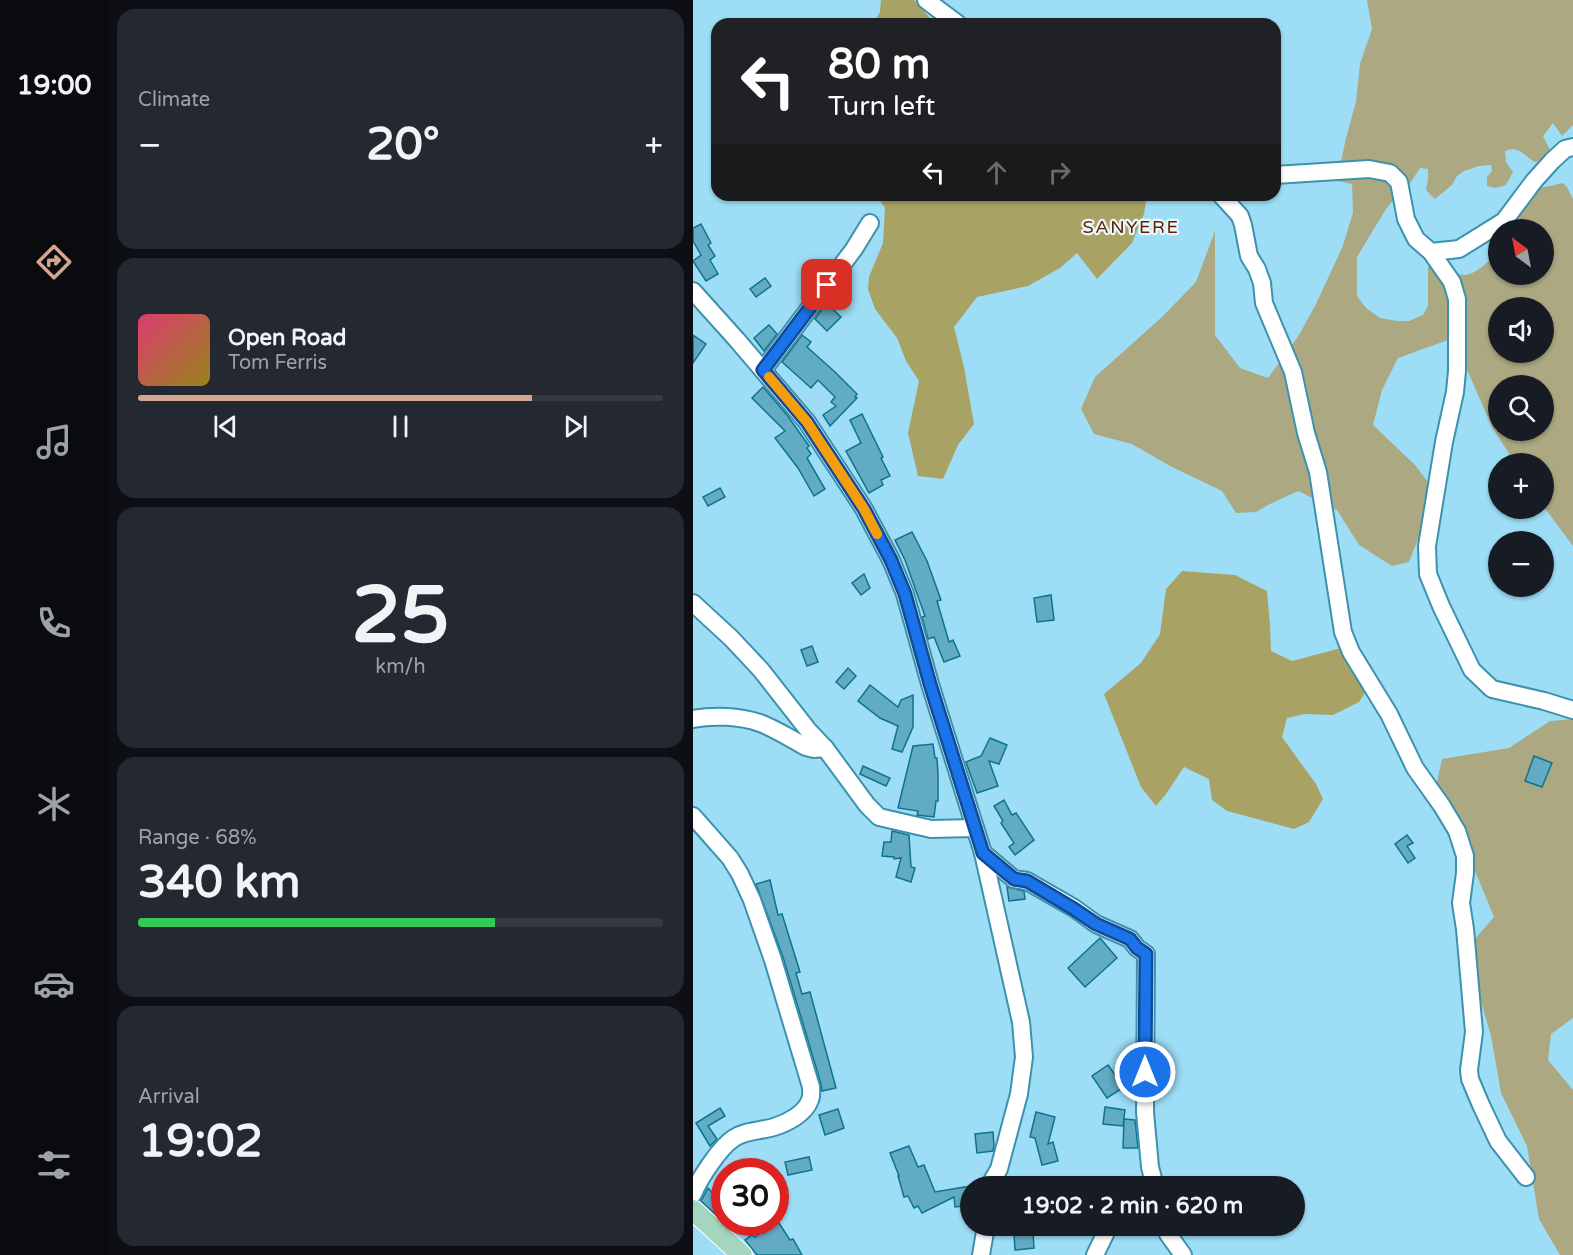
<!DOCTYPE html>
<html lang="en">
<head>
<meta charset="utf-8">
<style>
	body { margin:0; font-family:"Varela Round",sans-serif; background:#242831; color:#f1f3f6; height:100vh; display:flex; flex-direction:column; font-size:22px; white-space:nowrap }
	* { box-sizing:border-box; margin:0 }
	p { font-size:20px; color:#9ea1a6 }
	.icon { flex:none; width:33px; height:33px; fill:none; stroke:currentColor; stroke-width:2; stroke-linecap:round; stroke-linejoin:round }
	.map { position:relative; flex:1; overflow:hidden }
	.details { display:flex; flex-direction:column; gap:9px; padding:9px; background:#0d0f14; width:585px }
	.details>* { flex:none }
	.banner { position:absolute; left:18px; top:18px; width:570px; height:183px; border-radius:18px; box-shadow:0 2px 4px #0004; background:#202124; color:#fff; overflow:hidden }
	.needle { width:39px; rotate:328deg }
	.fabs { position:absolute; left:795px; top:219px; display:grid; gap:12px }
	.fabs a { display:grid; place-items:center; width:66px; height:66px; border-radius:50%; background:#171b24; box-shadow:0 2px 4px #0004; font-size:30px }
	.speed { position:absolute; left:18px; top:1158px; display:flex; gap:12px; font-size:30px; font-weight:700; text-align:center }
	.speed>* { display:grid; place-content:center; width:78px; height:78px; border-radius:50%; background:#171b24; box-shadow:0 2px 4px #0004; line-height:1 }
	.speed .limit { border:9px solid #d22; background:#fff; color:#111 }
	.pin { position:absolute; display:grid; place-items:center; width:51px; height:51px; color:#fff; margin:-26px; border-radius:12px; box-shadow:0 3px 9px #0006 }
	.me { position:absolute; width:66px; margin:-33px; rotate:0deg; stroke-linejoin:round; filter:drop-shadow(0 0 4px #0008) }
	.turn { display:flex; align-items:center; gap:21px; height:126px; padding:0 18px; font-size:27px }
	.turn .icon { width:78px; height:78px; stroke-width:2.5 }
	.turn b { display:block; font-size:42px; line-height:51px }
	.lanes { display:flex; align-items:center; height:57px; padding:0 18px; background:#0003; justify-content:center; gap:30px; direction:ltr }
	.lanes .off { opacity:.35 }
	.big { font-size:45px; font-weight:700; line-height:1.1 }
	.details .widget { flex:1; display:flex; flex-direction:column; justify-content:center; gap:9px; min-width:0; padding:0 21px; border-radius:18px; background:#242831 }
	.details .dial { align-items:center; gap:0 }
	.dial b { font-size:78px; line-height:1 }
	.song { display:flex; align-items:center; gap:18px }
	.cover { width:72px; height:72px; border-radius:9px; background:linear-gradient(135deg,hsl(340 70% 55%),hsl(50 70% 35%)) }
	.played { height:6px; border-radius:3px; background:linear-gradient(90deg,#d2a690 75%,#363941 75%) }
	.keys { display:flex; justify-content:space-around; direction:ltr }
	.heat { display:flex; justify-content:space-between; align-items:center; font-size:33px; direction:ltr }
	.charge { height:9px; border-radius:4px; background:linear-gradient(90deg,#34c759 68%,#363941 0) }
	.trip { position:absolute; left:267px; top:1176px; width:345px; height:60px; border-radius:30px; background:#171b24; box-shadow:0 2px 4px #0004; font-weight:700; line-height:60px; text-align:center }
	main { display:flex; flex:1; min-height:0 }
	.tabs { display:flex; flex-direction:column; width:108px; justify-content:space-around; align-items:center; background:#090b0e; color:#9ea1a6 }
	.tabs .icon { width:42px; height:42px }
	.tabs .current { color:#d2a690 }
	.tabs b { font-size:27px; color:#f1f3f6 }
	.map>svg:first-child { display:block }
	.green { fill:#aca881; fill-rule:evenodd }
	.forest { fill:#a9a265 }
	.building { fill:#62abc4; stroke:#10738e; stroke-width:1.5 }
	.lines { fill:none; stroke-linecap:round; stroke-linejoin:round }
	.minor-casing { stroke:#3c92ae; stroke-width:20 }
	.major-casing { stroke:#fff; stroke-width:22 }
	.minor { stroke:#fff; stroke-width:16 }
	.major { stroke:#a6d5bf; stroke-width:20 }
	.route-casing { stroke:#114b97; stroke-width:15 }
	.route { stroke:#1a73e8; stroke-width:10 }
	.slow { stroke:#f59e0b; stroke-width:10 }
	.labels { text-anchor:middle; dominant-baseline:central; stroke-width:4.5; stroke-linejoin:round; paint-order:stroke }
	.quarter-label { font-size:18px; letter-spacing:1.5px; fill:#5e1f00; stroke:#e7f7fd }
</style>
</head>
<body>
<main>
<nav class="tabs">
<b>19:00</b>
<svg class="icon current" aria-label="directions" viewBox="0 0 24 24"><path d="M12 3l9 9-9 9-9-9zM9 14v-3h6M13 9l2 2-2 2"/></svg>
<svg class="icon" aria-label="music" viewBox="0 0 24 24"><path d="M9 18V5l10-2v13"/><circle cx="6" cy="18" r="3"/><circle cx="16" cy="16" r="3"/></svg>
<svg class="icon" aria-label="phone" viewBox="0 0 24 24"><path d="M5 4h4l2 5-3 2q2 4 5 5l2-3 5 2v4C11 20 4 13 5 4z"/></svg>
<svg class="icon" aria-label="climate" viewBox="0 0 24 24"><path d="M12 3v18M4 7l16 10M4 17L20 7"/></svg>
<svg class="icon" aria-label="car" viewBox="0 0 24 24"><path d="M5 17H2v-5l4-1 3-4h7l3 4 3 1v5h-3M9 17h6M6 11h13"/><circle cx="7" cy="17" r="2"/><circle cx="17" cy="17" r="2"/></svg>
<svg class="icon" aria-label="filters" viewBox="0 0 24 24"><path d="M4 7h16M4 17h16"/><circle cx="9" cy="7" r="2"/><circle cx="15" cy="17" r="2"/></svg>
</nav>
<section class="details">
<div class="widget"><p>Climate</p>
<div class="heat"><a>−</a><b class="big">20°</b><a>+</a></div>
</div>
<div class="widget">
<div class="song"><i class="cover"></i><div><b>Open Road</b><p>Tom Ferris</p></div></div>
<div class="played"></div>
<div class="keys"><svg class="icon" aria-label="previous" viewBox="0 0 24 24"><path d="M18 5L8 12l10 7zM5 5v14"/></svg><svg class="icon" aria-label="pause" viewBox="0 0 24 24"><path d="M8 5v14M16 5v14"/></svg><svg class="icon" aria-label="next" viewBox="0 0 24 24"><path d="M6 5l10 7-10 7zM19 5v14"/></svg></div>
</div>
<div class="widget dial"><b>25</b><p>km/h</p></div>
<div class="widget"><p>Range · 68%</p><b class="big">340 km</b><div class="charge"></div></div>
<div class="widget"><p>Arrival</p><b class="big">19:02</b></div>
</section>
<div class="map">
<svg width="880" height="1255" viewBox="0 0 880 1255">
	<rect width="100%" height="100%" fill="#9ddef6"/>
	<g class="green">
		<path d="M674,0H880V125L869,136L860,123L850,136L857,150L851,159L842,162C832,156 825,145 812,151L813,162L820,172L813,185L802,188L794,186V177L799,171L798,165L786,166L771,171L764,176L759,185L742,199L733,190L735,179V169L727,168L716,185L701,199L693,209L664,257V296L673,308L687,318L704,321H716L730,315L735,306V267L752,263L758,274C763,274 769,275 773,275C787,272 798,259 805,249L806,274H850V230L816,229L820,219L838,188C849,189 859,185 870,183L874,187L880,199V546L851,507L850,464L822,463L799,427L776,374L758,339L705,358L689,390L680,425L722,465L741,490L727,534L716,562L699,566L666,545L644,510L605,491L577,504L563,512L543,513L529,491L477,466L439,444L401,434L388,409L402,377L469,317L503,282L522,231V335L547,368L575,378L606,335L623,304L649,248L660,213L659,184L644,181L653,138L663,102L667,64L679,29ZM806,308H850V352H806ZM806,386H850V430H806Z"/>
		<polygon points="880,719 880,1018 858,1034 855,1060 880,1090 880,1255 867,1255 846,1219 834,1146 808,1093 798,1036 773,949 801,917 764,827 742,791 749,759 816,748 857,721"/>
	</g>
	<g class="forest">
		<polygon points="188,0 221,0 242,24 180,24 187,12"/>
		<polygon points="183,195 454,195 451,214 439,243 404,279 384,253 367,268 335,286 284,297 261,327 271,367 281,424 265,445 250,479 225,476 215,433 226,381 213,361 204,338 182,309 175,289 176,277 190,243 192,208"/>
		<polygon points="489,571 542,575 574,591 577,625 578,651 599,661 648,648 679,682 666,702 640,715 612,714 594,718 589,737 623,784 630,799 616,822 601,829 534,811 519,800 516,779 491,767 473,794 463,806 448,787 411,694 448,663 467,634 473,589"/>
	</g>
	<g class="building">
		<polygon points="8,224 18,243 15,245 22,256 17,260 25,274 13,281 0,261 8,255 0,241 0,228"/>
		<polygon points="72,278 78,286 63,297 57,289"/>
		<polygon points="133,303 148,317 134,331 122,319"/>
		<polygon points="76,325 84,334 71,351 61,338"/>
		<polygon points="0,335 13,344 0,363"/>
		<polygon points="109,335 118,342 114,347 142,372 164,394 162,397 164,398 137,426 130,415 143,406 138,402 142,397 125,380 118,388 89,362"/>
		<polygon points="70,387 94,415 116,446 114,448 118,454 114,458 132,489 121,496 105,468 82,438 92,431 59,398"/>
		<polygon points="169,414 190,457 188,458 197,476 188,480 190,485 176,493 153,451 168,443 157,420"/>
		<polygon points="27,488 32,497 15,506 10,497"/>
		<polygon points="219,532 234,561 248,600 244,601 256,642 260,640 267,656 251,662 241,637 235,639 229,617 232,616 212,560 202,540"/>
		<polygon points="171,574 177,588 168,595 159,583"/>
		<polygon points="358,595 361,620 344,622 341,598"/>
		<polygon points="119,646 125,662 114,666 108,650"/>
		<polygon points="155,668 163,676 151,689 143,682"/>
		<polygon points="177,685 205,707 208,700 220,695 220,727 209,752 199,749 205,726 187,718 165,701"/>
		<polygon points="297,738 314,745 306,764 296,761 305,786 284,793 273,762 288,756"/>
		<polygon points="240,744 242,758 244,758 245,774 245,801 243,801 241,817 224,815 225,811 205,808 220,746"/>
		<polygon points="841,756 859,763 849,787 832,781"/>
		<polygon points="170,766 197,778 193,786 167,774"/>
		<polygon points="311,800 319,815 323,813 341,840 322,855 316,847 321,843 308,823 310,821 301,806"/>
		<polygon points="199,831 216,835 218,867 222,868 218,882 203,877 208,858 201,859 201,857 189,856 191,842 198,842"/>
		<polygon points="714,835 720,843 714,846 722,858 715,863 702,844"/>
		<polygon points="77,880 85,915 89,914 107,972 103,973 109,994 117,992 143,1088 129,1091 128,1084 90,957 63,884"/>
		<polygon points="314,887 331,891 332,899 316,901"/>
		<polygon points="407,938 424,958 392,987 375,968"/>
		<polygon points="415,1065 431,1087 414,1098 399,1076"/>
		<polygon points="412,1107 432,1110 430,1126 410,1124"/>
		<polygon points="27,1108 32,1116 15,1126 24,1139 17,1146 3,1123"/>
		<polygon points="145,1109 151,1128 132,1135 126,1115"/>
		<polygon points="343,1112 362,1117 355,1144 360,1142 365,1161 349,1165 342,1138 337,1137"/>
		<polygon points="431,1119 442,1120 445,1148 430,1148"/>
		<polygon points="300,1132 301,1146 300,1151 284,1153 282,1134"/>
		<polygon points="216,1146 225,1167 231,1165 242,1192 278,1186 278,1205 262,1207 261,1197 229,1213 225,1206 221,1208 215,1196 211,1197 205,1176 206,1176 197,1153"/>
		<polygon points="116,1157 119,1170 95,1175 92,1162"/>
		<polygon points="15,1188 32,1206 32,1223 8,1201"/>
		<polygon points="84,1220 97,1240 100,1239 109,1255 64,1255 52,1240 59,1235 62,1237"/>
		<polygon points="340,1232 341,1248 322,1250 321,1234"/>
	</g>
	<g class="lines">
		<g class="minor-casing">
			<g id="minor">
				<polyline points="233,0 265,24"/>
				<polyline points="582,175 676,169 697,173 706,182 713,219 723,239 738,252 766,249 811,221 841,181 859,161 872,149 880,147"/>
				<polyline points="528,195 547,216 550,225 556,256 564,269 569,283 571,303 600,372 613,433 625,472 650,632 658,652 696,714 722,768 749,806 764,831 772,856 772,873 768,903 772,929 781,1032 776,1070 777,1079 788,1105 805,1141 833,1177"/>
				<polyline points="738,252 759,282 764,299 764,371 762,392 751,442 734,546 735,574 748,606 779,670 799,689 851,701 880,710"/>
				<polyline points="0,291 44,340 114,422 171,509 198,560 212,594 237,684 290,853 328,1022 331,1057 326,1094 306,1169 296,1186"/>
				<polyline points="70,370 161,249 177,223"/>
				<polyline points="0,603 38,638 68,670 115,730 132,748 174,805 186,817 238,829 282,828"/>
				<path d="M0,719C20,715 47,716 67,723C83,729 98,739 113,747L121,749L132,748"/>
				<path d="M0,816L37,858L47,874L59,900L80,960L118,1087C118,1091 119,1096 117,1100C112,1114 94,1123 81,1127C68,1131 53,1130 41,1138C26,1148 7,1178 0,1194"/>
				<polyline points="290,853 321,879 334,881 381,908 403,924 437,939 444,948 453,954 452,1112 457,1167 462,1186"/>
				<polyline points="473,1226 475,1234 490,1255"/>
				<polyline points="288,1255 293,1226"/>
				<polyline points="402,1255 416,1226"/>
			</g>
		</g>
		<g class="major-casing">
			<polyline id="major" points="0,1210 49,1255"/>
		</g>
		<use href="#minor" class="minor"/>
		<use href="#major" class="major"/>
	</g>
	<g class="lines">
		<g class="route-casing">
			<polyline id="route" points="134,285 70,370 114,422 171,509 198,560 212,594 237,684 290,853 321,879 334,881 381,909 403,924 437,939 444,948 453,954 452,1072"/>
		</g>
		<use href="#route" class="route"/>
		<polyline class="slow" points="76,377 114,422 171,509 184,534"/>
	</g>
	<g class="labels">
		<g class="quarter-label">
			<text x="438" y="227">SANYERE</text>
		</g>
	</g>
</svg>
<div class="fabs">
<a><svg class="needle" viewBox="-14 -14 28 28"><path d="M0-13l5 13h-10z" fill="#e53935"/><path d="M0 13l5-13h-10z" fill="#9ea1a6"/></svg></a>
<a><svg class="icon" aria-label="sound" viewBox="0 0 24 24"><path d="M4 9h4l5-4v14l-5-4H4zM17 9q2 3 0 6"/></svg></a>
<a><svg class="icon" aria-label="search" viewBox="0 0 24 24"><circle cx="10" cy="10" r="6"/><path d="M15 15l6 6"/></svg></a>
<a>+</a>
<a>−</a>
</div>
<div class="speed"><div class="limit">30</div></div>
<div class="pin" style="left:134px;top:285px;background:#d93025"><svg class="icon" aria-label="arrive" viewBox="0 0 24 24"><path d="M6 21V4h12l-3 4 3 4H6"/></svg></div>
<svg class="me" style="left:452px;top:1072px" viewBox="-20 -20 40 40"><circle r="17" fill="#1a73e8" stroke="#fff" stroke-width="3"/><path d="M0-11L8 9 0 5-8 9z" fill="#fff"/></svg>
<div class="trip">19:02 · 2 min · 620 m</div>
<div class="banner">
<div class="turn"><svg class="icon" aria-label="left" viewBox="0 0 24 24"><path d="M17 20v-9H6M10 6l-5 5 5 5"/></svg><div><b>80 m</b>Turn left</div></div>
<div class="lanes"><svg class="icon" aria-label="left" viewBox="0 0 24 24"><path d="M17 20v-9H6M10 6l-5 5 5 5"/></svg><svg class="icon off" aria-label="ahead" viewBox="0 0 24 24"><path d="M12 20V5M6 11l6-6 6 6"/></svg><svg class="icon off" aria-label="right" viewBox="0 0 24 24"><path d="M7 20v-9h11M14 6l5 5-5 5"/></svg></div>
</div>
</div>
</main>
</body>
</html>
